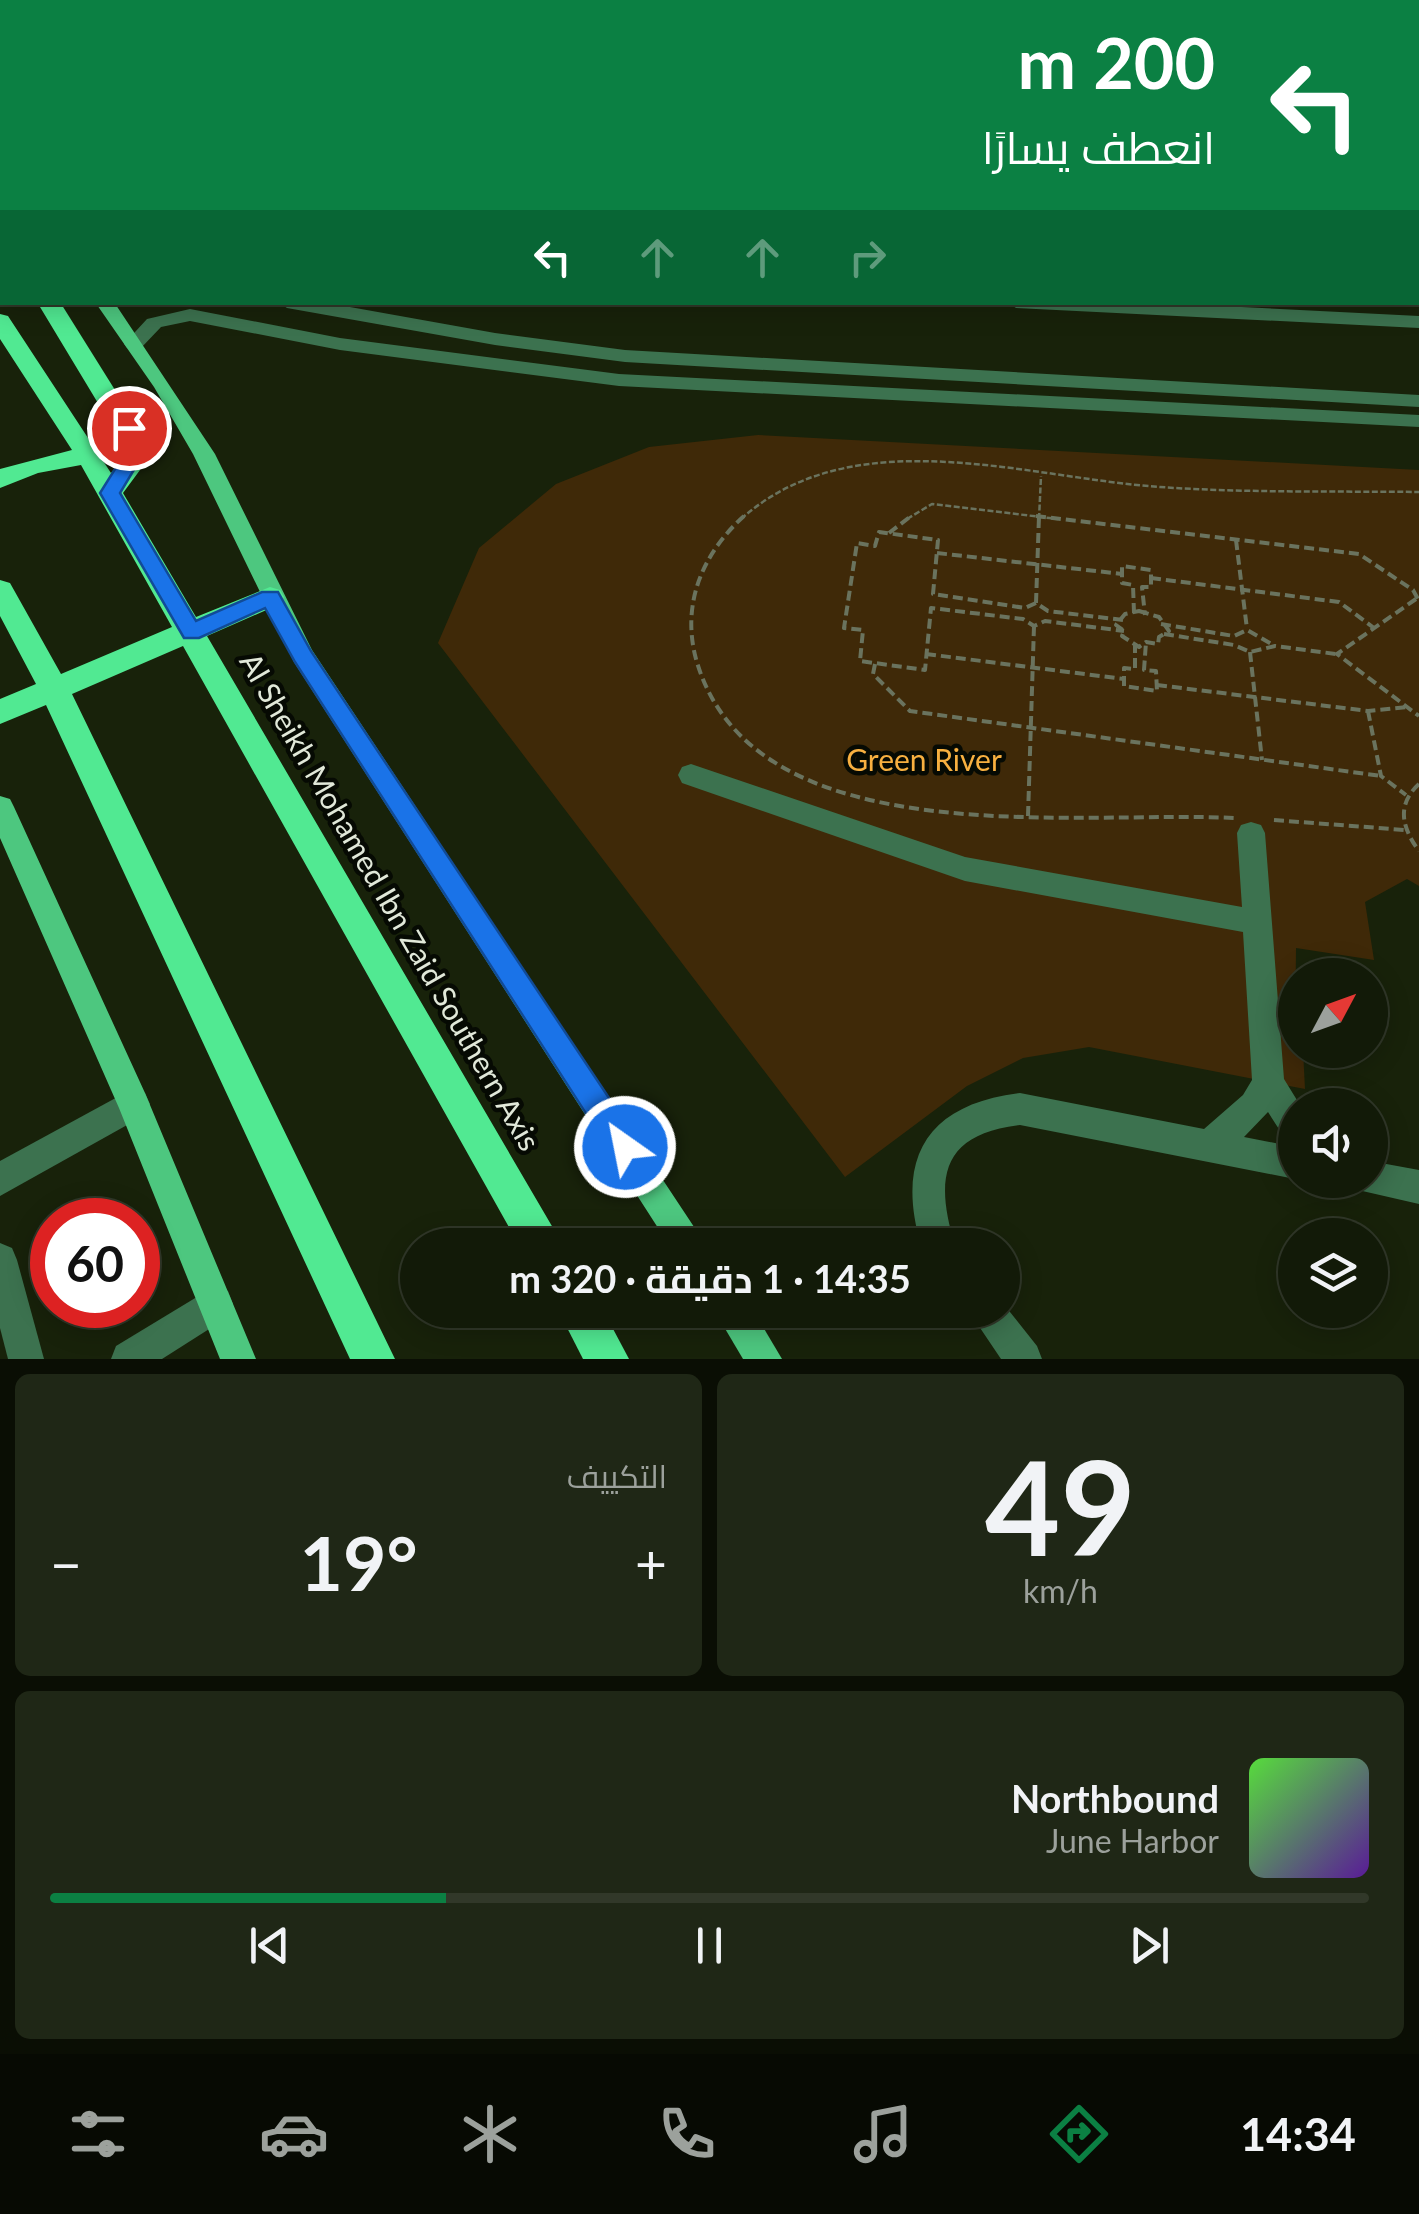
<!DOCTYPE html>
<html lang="ar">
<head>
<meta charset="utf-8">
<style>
	body { margin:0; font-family:Lato,Cairo,sans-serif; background:#1f2716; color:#f1f3f6; direction:rtl; height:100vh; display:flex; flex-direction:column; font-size:38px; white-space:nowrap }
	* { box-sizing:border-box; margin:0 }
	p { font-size:32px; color:#9ca19c }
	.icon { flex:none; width:55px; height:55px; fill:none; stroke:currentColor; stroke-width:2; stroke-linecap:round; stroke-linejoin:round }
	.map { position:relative; height:1359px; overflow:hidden; direction:ltr }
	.side { display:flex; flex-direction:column; gap:15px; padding:15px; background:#0a0e04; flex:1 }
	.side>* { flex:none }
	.hud { position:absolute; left:0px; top:0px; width:1420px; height:305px; box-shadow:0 5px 25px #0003,0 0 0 2px #313829; direction:rtl; background:#0b8043; color:#fff; overflow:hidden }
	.needle { width:65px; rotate:49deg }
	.controls { position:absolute; left:1278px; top:958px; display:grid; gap:20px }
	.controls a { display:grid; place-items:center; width:110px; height:110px; border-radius:50%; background:#121a08; box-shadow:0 5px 25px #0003,0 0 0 2px #313829; font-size:50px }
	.speed { position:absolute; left:30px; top:1198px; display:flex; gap:20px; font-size:50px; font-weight:700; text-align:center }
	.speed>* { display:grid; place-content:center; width:130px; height:130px; border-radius:50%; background:#121a08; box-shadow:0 5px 25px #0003,0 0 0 2px #313829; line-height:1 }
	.speed .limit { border:15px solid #d22; background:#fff; color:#111 }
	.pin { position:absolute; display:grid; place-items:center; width:85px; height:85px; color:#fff; margin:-42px; border:5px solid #fff; border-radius:50%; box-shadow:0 2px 10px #0007 }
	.me { position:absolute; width:110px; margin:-55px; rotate:327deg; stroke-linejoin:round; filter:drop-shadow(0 0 8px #0008) }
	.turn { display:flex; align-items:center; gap:35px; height:210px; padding:0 40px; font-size:45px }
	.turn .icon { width:130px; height:130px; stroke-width:2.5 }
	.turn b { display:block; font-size:70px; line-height:85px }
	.lanes { display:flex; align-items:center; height:95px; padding:0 40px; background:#0003; justify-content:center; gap:50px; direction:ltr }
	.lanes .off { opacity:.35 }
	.big { font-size:75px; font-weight:700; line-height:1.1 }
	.side .tile { flex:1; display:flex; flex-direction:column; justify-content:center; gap:15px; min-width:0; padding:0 35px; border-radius:15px; background:#1f2716 }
	.side .dial { align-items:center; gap:0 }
	.dial b { font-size:130px; line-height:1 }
	.song { display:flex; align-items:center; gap:30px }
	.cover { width:120px; height:120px; border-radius:15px; background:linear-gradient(135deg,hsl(110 70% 55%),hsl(270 70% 35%)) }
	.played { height:10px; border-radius:5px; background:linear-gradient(90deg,#0b8043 30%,#313829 30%) }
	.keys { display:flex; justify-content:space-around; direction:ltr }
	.heat { display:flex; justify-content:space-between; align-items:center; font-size:55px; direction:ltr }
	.side .tiles { flex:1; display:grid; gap:15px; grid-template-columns:1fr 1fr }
	.tile:last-child { grid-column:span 2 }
	.trip { position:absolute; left:400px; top:1228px; width:620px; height:100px; border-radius:50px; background:#121a08; box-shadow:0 5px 25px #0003,0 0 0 2px #313829; font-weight:700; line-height:100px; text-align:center; direction:rtl }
	.tab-bar { display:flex; height:160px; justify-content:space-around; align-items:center; background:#070a03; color:#9ca19c }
	.tab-bar .icon { width:70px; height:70px }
	.tab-bar .selected { color:#0b8043 }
	.tab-bar b { font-size:45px; color:#f1f3f6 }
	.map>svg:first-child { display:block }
	.green { fill:#3f2908 }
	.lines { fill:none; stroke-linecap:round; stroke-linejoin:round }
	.path-far1 { stroke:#6a735e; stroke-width:2.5; stroke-dasharray:6 2.5; stroke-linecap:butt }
	.path { stroke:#6a735e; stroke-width:4; stroke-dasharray:10 5; stroke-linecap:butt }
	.minor { fill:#3c724f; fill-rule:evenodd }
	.major { fill:#4dc77f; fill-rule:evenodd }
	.highway { fill:#51e992; fill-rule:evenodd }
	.route { fill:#1a73e8; stroke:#114b97; stroke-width:2.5 }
	.labels { text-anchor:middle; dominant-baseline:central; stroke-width:9; stroke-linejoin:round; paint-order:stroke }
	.park-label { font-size:30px; fill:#f8b040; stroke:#060a03 }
	.street-label { font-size:30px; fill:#e1e8d9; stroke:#060a03 }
</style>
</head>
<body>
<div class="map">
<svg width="1419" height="1359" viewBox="0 0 1419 1359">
	<rect width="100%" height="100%" fill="#18220a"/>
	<polygon class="green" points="758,435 1419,470 1419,886 1407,879 1365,902 1374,960 1296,948 1295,1050 1303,1050 1305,1089 1089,1047 1023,1058 967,1086 845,1177 438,643 479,548 556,484 649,447"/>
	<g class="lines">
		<g class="path-far1">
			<path d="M741,519C854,418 1027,478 1160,487C1246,493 1333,491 1419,492"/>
			<polyline points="907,519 932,504 1058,519"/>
			<polyline points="1039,519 1041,476"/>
		</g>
		<g class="path">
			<path d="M744,516C703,553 681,603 696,659C752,858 1077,810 1234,818"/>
			<polyline points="1036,516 1359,554 1413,590 1419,601"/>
			<polyline points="889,533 911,516"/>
			<polyline points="1236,540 1247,629"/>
			<polyline points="937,553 1122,574"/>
			<polyline points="1151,578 1339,602 1374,628"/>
			<polyline points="1416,599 1337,654 1419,716"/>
			<polyline points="1036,603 1039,516"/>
			<polygon points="1139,611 1159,617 1169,631 1159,637 1158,644 1146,642 1139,647 1122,636 1124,631 1116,625 1125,614"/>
			<polyline points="1134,613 1133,585 1122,583 1122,566 1151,570 1151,587 1142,587 1145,615"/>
			<polyline points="1123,620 1048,611 1036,603 1025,608 933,594 938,540 879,532 875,546 857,543 844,628 863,630 860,661 925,670 931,608 1023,619 1034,626 1045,621 1124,631"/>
			<polyline points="1161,624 1234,636 1247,630 1275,646"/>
			<polyline points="1164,634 1234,645 1250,652 1275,646 1336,654"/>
			<polyline points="1135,643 1135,669 1124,668 1124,686 1157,691 1156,671 1144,670 1146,642"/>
			<polyline points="1250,652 1262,760"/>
			<polyline points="926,654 1124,679"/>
			<polyline points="875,664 873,674 910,711 1381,776"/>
			<polyline points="1157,685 1368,711 1407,707"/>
			<polyline points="1368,711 1381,776 1406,795"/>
			<path d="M1419,784C1396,805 1402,828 1419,851"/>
			<polyline points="1028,816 1034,626"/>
			<polyline points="1274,820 1405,830"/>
		</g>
		<g class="minor">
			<polygon points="144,0 159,0 161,2 146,2"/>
			<polygon points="169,0 184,0 186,2 171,2"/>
			<polygon points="641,0 672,0 674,2 639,2"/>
			<rect x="860" y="0" width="14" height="2"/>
			<polygon points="1018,0 1033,0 1035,2 1020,2"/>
			<rect x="1418" y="34" width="1" height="9"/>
			<rect x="1418" y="170" width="1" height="10"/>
			<rect x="1418" y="193" width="1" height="10"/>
			<polygon points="278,302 322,302 495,333 625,350 1419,395 1419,407 625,362 495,345 287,308"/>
			<polygon points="1007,302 1140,302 1419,316 1419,328 1016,308"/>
			<polygon points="190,309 340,338 619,374 1419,415 1419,427 619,386 340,350 190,321 161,327 141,348 127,348 124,344 147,319"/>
			<path d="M691,764L965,857L1242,907L1237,833L1241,825L1251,822L1261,825L1265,833L1284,1079L1300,1105H1295V1142L1284,1137L1268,1112L1244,1137L1295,1147V1179L1020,1125C942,1134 934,1177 955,1245H921C895,1157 928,1104 1020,1093L1204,1129L1243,1095L1252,1080L1243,932L965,881L682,783L678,775L682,767Z"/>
			<polygon points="134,1088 145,1093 150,1104 145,1115 0,1196 0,1161"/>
			<polygon points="1370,1161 1419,1170 1419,1204 1358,1190 1354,1180 1370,1180"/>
			<polygon points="0,1243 12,1248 17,1260 44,1359 8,1359 0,1328"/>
			<polygon points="215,1286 228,1291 233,1304 228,1317 162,1359 111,1359 116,1346"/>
			<polygon points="1002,1302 1037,1346 1042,1359 1001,1359 968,1310 1002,1310"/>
		</g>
		<g class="major">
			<polygon points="0,157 2,158 2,171 0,170"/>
			<polygon points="95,302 114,302 215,454 312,650 706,1245 669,1245 294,662 193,454 154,387"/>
			<polygon points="0,796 10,799 14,807 145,1093 256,1359 220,1359 119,1108 0,838"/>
			<polygon points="714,1310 753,1310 782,1359 743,1359"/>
		</g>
		<g class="highway">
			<rect x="0" y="222" width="2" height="16"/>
			<polygon points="37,302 60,302 145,438 140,470 123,493 196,617 270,587 280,590 284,597 280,604 207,636 563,1245 519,1245 183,646 72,694 395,1359 350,1359 46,705 0,724 0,699 36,684 0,616 0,580 10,583 61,674 172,627 81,465 38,473 0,488 0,469 72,450 0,339 0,314 8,316 111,473 114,469 119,438"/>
			<polygon points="558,1310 603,1310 629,1359 583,1359"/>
		</g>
	</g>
	<polygon class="route" points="129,422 138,428 141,458 120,493 196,621 262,592 278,592 311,651 635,1137 640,1147 635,1157 625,1162 614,1157 295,662 265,608 199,638 184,638 100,493 122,458 119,428"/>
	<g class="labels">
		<g class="park-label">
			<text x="924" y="759">Green River</text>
		</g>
		<g class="street-label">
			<text transform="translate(391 901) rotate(60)">Al Sheikh Mohamed Ibn Zaid Southern Axis</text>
		</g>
	</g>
</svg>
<div class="controls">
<a><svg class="needle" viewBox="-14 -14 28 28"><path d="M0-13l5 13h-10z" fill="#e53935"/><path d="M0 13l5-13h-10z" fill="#9ca19c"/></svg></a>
<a><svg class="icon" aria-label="sound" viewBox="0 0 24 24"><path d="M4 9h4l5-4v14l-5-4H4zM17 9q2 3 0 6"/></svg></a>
<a><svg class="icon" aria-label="layers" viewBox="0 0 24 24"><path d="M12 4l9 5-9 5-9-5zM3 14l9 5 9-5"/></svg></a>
</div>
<div class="speed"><div class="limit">60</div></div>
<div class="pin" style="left:129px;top:428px;background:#d93025"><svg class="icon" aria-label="arrive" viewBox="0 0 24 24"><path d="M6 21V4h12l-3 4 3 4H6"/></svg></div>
<svg class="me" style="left:625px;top:1147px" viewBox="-20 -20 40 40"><circle r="17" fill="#1a73e8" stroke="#fff" stroke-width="3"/><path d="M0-11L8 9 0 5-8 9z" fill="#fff"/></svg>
<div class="trip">14:35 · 1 دقيقة · 320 m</div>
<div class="hud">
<div class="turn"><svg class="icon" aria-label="left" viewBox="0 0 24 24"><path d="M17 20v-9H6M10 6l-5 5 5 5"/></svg><div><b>200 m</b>انعطف يسارًا</div></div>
<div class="lanes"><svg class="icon" aria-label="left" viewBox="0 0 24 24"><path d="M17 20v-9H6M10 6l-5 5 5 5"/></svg><svg class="icon off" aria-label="ahead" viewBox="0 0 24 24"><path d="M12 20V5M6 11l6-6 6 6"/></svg><svg class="icon off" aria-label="ahead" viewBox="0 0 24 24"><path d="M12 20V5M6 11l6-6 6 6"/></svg><svg class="icon off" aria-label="right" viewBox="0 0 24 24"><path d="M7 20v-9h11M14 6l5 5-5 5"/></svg></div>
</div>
</div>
<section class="side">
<div class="tiles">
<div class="tile dial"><b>49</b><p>km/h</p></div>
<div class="tile"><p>التكييف</p>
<div class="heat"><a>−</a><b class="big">19°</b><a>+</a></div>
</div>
<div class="tile">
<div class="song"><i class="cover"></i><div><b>Northbound</b><p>June Harbor</p></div></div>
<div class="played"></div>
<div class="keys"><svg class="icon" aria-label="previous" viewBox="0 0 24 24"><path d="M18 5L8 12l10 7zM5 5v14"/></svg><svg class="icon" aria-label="pause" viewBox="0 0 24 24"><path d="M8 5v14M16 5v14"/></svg><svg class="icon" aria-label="next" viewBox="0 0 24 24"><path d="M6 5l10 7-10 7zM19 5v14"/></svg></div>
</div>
</div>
</section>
<nav class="tab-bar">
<b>14:34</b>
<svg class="icon selected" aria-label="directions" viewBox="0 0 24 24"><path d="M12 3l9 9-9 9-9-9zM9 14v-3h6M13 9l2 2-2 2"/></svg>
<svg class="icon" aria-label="music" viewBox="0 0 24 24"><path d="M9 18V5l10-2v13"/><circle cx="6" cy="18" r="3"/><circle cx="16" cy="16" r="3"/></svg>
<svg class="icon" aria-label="phone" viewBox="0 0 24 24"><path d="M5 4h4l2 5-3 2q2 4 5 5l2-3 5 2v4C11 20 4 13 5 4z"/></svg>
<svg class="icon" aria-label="climate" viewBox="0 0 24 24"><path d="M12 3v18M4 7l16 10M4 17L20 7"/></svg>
<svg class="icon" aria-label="car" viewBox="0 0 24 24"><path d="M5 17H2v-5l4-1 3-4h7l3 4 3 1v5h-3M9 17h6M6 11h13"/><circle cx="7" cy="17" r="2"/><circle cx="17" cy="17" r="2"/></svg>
<svg class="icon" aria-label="filters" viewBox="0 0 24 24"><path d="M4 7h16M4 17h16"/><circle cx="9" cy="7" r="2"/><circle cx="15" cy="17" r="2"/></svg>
</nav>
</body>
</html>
